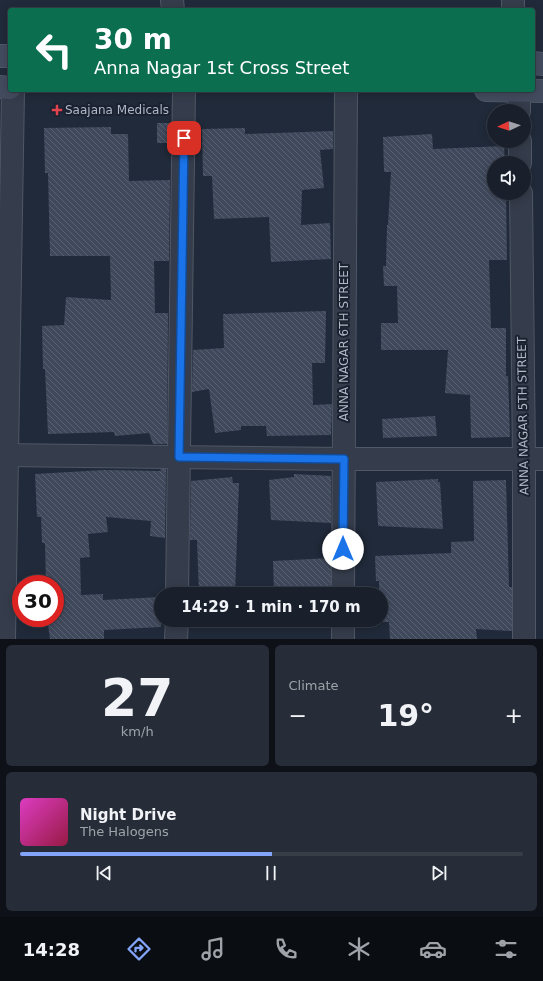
<!DOCTYPE html>
<html lang="en">
<head>
<meta charset="utf-8">
<style>
	body { margin:0; font-family:"DejaVu Sans",sans-serif; background:#262d38; color:#f1f3f6; height:100vh; display:flex; flex-direction:column; font-size:15px; white-space:nowrap }
	* { box-sizing:border-box; margin:0 }
	p { font-size:13px; color:#9fa3a9 }
	.icon { flex:none; width:22px; height:22px; fill:none; stroke:currentColor; stroke-width:2; stroke-linecap:round; stroke-linejoin:round }
	.map { position:relative; height:639px; overflow:hidden }
	.side { display:flex; flex-direction:column; gap:6px; padding:6px; background:#0e1218; flex:1 }
	.side>* { flex:none }
	.banner { position:absolute; left:8px; top:8px; width:527px; height:84px; border-radius:4px; box-shadow:0 2px 10px #0003,0 0 0 1px #373e48; background:#0b6e4f; color:#fff; overflow:hidden }
	.needle { width:26px; rotate:266deg }
	.buttons { position:absolute; left:487px; top:104px; display:grid; gap:8px }
	.buttons a { display:grid; place-items:center; width:44px; height:44px; border-radius:50%; background:#19202c; box-shadow:0 2px 10px #0003,0 0 0 1px #373e48; font-size:20px }
	.speed { position:absolute; left:12px; top:575px; display:flex; gap:8px; font-size:20px; font-weight:700; text-align:center }
	.speed>* { display:grid; place-content:center; width:52px; height:52px; border-radius:50%; background:#19202c; box-shadow:0 2px 10px #0003,0 0 0 1px #373e48; line-height:1 }
	.speed .limit { border:6px solid #d22; background:#fff; color:#111 }
	.pin { position:absolute; display:grid; place-items:center; width:34px; height:34px; color:#fff; margin:-17px; border-radius:8px; box-shadow:0 2px 6px #0006 }
	.me { position:absolute; width:44px; margin:-22px; rotate:0deg; stroke-linejoin:round; filter:drop-shadow(0 0 3px #0008) }
	.turn { display:flex; align-items:center; gap:14px; height:84px; padding:0 20px; font-size:18px }
	.turn .icon { width:52px; height:52px; stroke-width:2.5 }
	.turn b { display:block; font-size:28px; line-height:34px }
	.big { font-size:30px; font-weight:600; line-height:1.1 }
	.side .card { flex:1; display:flex; flex-direction:column; justify-content:center; gap:6px; min-width:0; padding:0 14px; border-radius:6px; background:#262d38 }
	.side .dial { align-items:center; gap:0 }
	.dial b { font-size:52px; line-height:1 }
	.song { display:flex; align-items:center; gap:12px }
	.cover { width:48px; height:48px; border-radius:6px; background:linear-gradient(135deg,hsl(310 70% 55%),hsl(340 70% 35%)) }
	.played { height:4px; border-radius:2px; background:linear-gradient(90deg,#83a5f9 50%,#373e48 50%) }
	.keys { display:flex; justify-content:space-around; direction:ltr }
	.heat { display:flex; justify-content:space-between; align-items:center; font-size:22px; direction:ltr }
	.side .tiles { flex:1; display:grid; gap:6px; grid-template-columns:1fr 1fr }
	.card:last-child { grid-column:span 2 }
	.trip { position:absolute; left:154px; top:587px; width:234px; height:40px; border-radius:20px; background:#19202c; box-shadow:0 2px 10px #0003,0 0 0 1px #373e48; font-weight:600; line-height:40px; text-align:center }
	.menu { display:flex; height:64px; justify-content:space-around; align-items:center; background:#0a0d12; color:#9fa3a9 }
	.menu .icon { width:28px; height:28px }
	.menu .current { color:#83a5f9 }
	.menu b { font-size:18px; color:#f1f3f6 }
	.map>svg:first-child { display:block }
	.building { fill:url(#building-back-hatch) }
	.lines { fill:none; stroke-linecap:round; stroke-linejoin:round }
	.street-casing { stroke:#505765; stroke-width:24 }
	.secondary-casing { stroke:#505765; stroke-width:24 }
	.street { stroke:#353c4b; stroke-width:22 }
	.secondary { stroke:#434b5e; stroke-width:22 }
	.route-casing { stroke:#114b97; stroke-width:10 }
	.route { stroke:#1a73e8; stroke-width:7 }
	.health-dot { fill:#e0444e; stroke:#1a212f; stroke-width:1.5 }
	.labels { text-anchor:middle; dominant-baseline:central; stroke-width:4; stroke-linejoin:round; paint-order:stroke }
	.poi-label { font-size:12px; fill:#b0b7c7; stroke:#1a212f; text-anchor:start }
	.street-label { font-size:12px; fill:#b0b7c7; stroke:#1a212f }
</style>
</head>
<body>
<div class="map">
<svg width="543" height="639" viewBox="0 0 543 639">
	<defs>
		<pattern id="building-back-hatch" width="6" height="6" patternUnits="userSpaceOnUse"><rect width="6" height="6" fill="#40495c"/><path d="M-1 5l2 2M0 0l6 6M5-1l2 2" fill="none" stroke="#596172"/></pattern>
	</defs>
	<rect width="100%" height="100%" fill="#212a3a"/>
	<g class="building">
		<rect x="157" y="123" width="14" height="20"/>
		<polygon points="111,127 111,134 128,134 129,181 170,180 169,261 154,261 155,313 168,313 167,444 153,444 149,433 115,436 114,432 48,434 45,369 43,369 42,326 64,325 66,297 111,300 110,256 50,256 48,173 45,173 44,128"/>
		<polygon points="245,128 245,134 333,131 333,149 320,150 324,188 302,190 301,225 330,223 331,259 271,262 269,217 214,219 212,176 203,176 202,129"/>
		<polygon points="432,134 433,149 504,146 505,163 494,163 494,193 506,193 507,260 489,260 491,328 506,328 506,376 508,376 510,437 471,438 470,395 445,393 448,350 381,350 381,323 398,323 397,286 384,286 383,266 386,266 387,225 388,225 391,172 384,172 383,137"/>
		<polygon points="326,311 325,363 312,363 313,405 332,404 331,435 267,436 266,426 241,426 241,430 215,433 209,389 192,392 193,350 224,348 223,314"/>
		<polygon points="435,416 437,436 383,438 382,419"/>
		<polygon points="160,469 166,469 165,538 150,536 151,521 106,517 108,532 88,534 90,557 80,558 81,595 103,594 103,600 161,597 161,627 104,630 104,639 50,639 47,618 55,618 55,584 46,584 45,543 42,543 41,517 37,517 35,474 104,470 161,471"/>
		<polygon points="294,474 331,476 331,523 271,520 269,480 294,477"/>
		<polygon points="232,477 233,483 239,483 235,594 199,594 197,540 190,540 191,481"/>
		<polygon points="438,479 438,482 440,482 443,529 378,526 376,482"/>
		<polygon points="506,480 509,587 512,587 512,631 476,629 477,639 390,639 389,622 380,622 381,594 379,594 379,581 376,581 375,556 451,553 451,542 474,541 473,481"/>
		<polygon points="331,558 331,592 274,594 273,561"/>
	</g>
	<g class="lines">
		<g class="street-casing">
			<g id="street">
				<polyline points="172,0 173,10"/>
				<polyline points="513,0 513,10"/>
				<polyline points="519,91 519,111"/>
				<polyline points="520,141 520,163"/>
				<polyline points="521,193 524,459 524,639"/>
				<polyline points="0,455 343,459 543,459"/>
				<polyline points="177,594 184,90"/>
				<polyline points="343,594 346,90"/>
				<polyline points="4,639 13,90"/>
				<polyline points="176,639 177,620"/>
				<polyline points="343,639 343,620"/>
			</g>
		</g>
		<g class="secondary-casing">
			<g id="secondary">
				<polyline points="0,56 10,56"/>
				<polyline points="533,63 543,64"/>
				<polyline points="0,87 10,88"/>
				<polyline points="486,90 543,91"/>
			</g>
		</g>
		<use href="#street" class="street"/>
		<use href="#secondary" class="secondary"/>
	</g>
	<g class="lines">
		<g class="route-casing">
			<polyline id="route" points="184,138 179,457 344,459 343,549"/>
		</g>
		<use href="#route" class="route"/>
	</g>
	<path class="health-dot" d="M55 104h4v4h4v4h-4v4h-4v-4h-4v-4h4z"/>
	<g class="labels">
		<g class="poi-label">
			<text x="65" y="110">Saajana Medicals</text>
		</g>
		<g class="street-label">
			<text transform="translate(344 342) rotate(-90)">ANNA NAGAR 6TH STREET</text>
			<text transform="translate(523 416) rotate(-91)">ANNA NAGAR 5TH STREET</text>
		</g>
	</g>
</svg>
<div class="buttons">
<a><svg class="needle" viewBox="-14 -14 28 28"><path d="M0-13l5 13h-10z" fill="#e53935"/><path d="M0 13l5-13h-10z" fill="#9fa3a9"/></svg></a>
<a><svg class="icon" aria-label="sound" viewBox="0 0 24 24"><path d="M4 9h4l5-4v14l-5-4H4zM17 9q2 3 0 6"/></svg></a>
</div>
<div class="speed"><div class="limit">30</div></div>
<div class="pin" style="left:184px;top:138px;background:#d93025"><svg class="icon" aria-label="arrive" viewBox="0 0 24 24"><path d="M6 21V4h12l-3 4 3 4H6"/></svg></div>
<svg class="me" style="left:343px;top:549px" viewBox="-20 -20 40 40"><circle r="19" fill="#fff"/><path d="M0-13L10 11 0 6-10 11z" fill="#1a73e8"/></svg>
<div class="trip">14:29 · 1 min · 170 m</div>
<div class="banner">
<div class="turn"><svg class="icon" aria-label="left" viewBox="0 0 24 24"><path d="M17 20v-9H6M10 6l-5 5 5 5"/></svg><div><b>30 m</b>Anna Nagar 1st Cross Street</div></div>
</div>
</div>
<section class="side">
<div class="tiles">
<div class="card dial"><b>27</b><p>km/h</p></div>
<div class="card"><p>Climate</p>
<div class="heat"><a>−</a><b class="big">19°</b><a>+</a></div>
</div>
<div class="card">
<div class="song"><i class="cover"></i><div><b>Night Drive</b><p>The Halogens</p></div></div>
<div class="played"></div>
<div class="keys"><svg class="icon" aria-label="previous" viewBox="0 0 24 24"><path d="M18 5L8 12l10 7zM5 5v14"/></svg><svg class="icon" aria-label="pause" viewBox="0 0 24 24"><path d="M8 5v14M16 5v14"/></svg><svg class="icon" aria-label="next" viewBox="0 0 24 24"><path d="M6 5l10 7-10 7zM19 5v14"/></svg></div>
</div>
</div>
</section>
<nav class="menu">
<b>14:28</b>
<svg class="icon current" aria-label="directions" viewBox="0 0 24 24"><path d="M12 3l9 9-9 9-9-9zM9 14v-3h6M13 9l2 2-2 2"/></svg>
<svg class="icon" aria-label="music" viewBox="0 0 24 24"><path d="M9 18V5l10-2v13"/><circle cx="6" cy="18" r="3"/><circle cx="16" cy="16" r="3"/></svg>
<svg class="icon" aria-label="phone" viewBox="0 0 24 24"><path d="M5 4h4l2 5-3 2q2 4 5 5l2-3 5 2v4C11 20 4 13 5 4z"/></svg>
<svg class="icon" aria-label="climate" viewBox="0 0 24 24"><path d="M12 3v18M4 7l16 10M4 17L20 7"/></svg>
<svg class="icon" aria-label="car" viewBox="0 0 24 24"><path d="M5 17H2v-5l4-1 3-4h7l3 4 3 1v5h-3M9 17h6M6 11h13"/><circle cx="7" cy="17" r="2"/><circle cx="17" cy="17" r="2"/></svg>
<svg class="icon" aria-label="filters" viewBox="0 0 24 24"><path d="M4 7h16M4 17h16"/><circle cx="9" cy="7" r="2"/><circle cx="15" cy="17" r="2"/></svg>
</nav>
</body>
</html>
